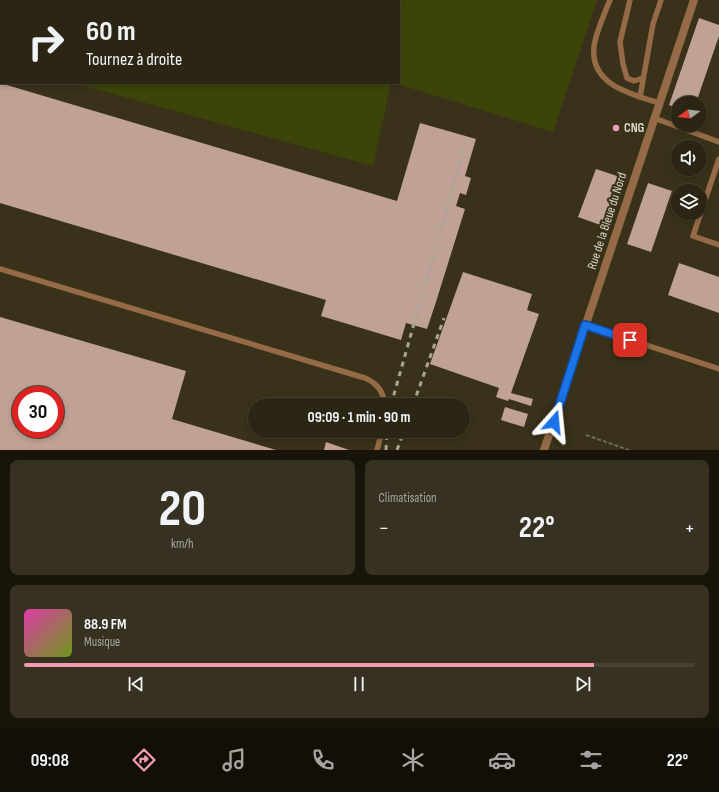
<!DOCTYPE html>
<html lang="fr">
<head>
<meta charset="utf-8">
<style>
	body { margin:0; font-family:"Sofia Sans Condensed",sans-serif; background:#373121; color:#f1f3f6; height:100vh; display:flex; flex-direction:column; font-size:15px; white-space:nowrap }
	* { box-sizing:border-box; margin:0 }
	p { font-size:13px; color:#a6a5a0 }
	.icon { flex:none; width:22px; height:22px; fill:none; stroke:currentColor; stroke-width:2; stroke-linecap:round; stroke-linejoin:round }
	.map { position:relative; height:450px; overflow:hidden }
	.sheet { display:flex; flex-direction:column; gap:10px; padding:10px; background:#18140a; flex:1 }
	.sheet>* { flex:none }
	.top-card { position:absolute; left:0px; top:0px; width:400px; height:84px; box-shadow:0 2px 6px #0003,0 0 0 1px #474233; background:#2b2513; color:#f1f3f6; overflow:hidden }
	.needle { width:26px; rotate:255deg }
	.controls { position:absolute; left:671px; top:96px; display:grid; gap:8px }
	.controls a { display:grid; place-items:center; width:36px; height:36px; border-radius:50%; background:#2b2513; box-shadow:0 2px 6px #0003,0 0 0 1px #474233; font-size:20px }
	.speed { position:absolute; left:12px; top:386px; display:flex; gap:8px; font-size:20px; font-weight:700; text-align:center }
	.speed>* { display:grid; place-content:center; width:52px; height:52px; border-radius:50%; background:#2b2513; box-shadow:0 2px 6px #0003,0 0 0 1px #474233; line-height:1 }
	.speed .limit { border:6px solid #d22; background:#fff; color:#111 }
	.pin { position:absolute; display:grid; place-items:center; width:34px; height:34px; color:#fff; margin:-17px; border-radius:8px; box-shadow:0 2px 6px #0006 }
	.me { position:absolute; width:44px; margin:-22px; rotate:18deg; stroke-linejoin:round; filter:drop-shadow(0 0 3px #0008) }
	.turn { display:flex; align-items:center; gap:14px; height:84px; padding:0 20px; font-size:18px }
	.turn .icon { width:52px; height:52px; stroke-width:2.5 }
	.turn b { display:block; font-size:28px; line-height:34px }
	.big { font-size:30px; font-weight:700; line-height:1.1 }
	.sheet .widget { flex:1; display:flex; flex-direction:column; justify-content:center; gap:6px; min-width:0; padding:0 14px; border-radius:8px; background:#373121 }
	.sheet .dial { align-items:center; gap:0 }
	.dial b { font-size:52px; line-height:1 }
	.song { display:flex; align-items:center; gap:12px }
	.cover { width:48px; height:48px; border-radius:6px; background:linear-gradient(135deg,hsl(320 70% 55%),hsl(80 70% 35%)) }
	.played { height:4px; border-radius:2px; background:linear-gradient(90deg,#f29ab0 85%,#474233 85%) }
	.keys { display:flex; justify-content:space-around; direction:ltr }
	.heat { display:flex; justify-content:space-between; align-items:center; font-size:22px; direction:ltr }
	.sheet .tiles { flex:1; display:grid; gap:10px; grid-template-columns:1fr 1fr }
	.widget:last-child { grid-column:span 2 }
	.trip { position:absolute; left:248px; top:398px; width:222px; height:40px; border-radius:20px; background:#2b2513; box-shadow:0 2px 6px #0003,0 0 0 1px #474233; font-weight:700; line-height:40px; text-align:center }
	.dock { display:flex; height:64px; justify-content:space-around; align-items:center; background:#110f08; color:#a6a5a0 }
	.dock .icon { width:28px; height:28px }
	.dock .on { color:#f29ab0 }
	.dock b { font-size:18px; color:#f1f3f6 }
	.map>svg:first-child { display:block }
	.green { fill:#3c4409 }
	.building { fill:#bfa195; fill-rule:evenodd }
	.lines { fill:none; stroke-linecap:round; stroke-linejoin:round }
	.path { stroke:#726b56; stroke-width:2; stroke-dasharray:4 2; stroke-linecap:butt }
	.service { stroke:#956b47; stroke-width:5.5 }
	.minor { stroke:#956b47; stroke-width:8 }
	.rail { stroke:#aaa594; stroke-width:3; stroke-dasharray:5 5; stroke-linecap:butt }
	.route-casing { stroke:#114b97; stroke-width:10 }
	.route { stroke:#1a73e8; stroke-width:7 }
	.poi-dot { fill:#f29ab0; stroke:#393119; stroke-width:1.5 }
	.labels { text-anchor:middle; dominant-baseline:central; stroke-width:4; stroke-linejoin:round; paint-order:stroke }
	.poi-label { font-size:13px; font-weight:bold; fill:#dbd7c8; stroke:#393119; text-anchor:start }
	.street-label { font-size:13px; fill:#dbd7c8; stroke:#393119 }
</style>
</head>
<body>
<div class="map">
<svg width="719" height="450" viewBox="0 0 719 450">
	<rect width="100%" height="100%" fill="#393119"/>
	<g class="green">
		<polygon points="0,0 597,0 553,132 394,83 399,83 399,1 1,1 1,63"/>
		<polygon points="74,83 391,83 373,166"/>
	</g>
	<g class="building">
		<polygon points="699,18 719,25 719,36 696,103 678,103 678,109 669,105"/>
		<polygon points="0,83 397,201 420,123 476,139 465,176 471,178 466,195 460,193 456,206 465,209 436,302 427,329 406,323 401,340 321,316 326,300 0,203"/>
		<polygon points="682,140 693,143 693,147 680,147"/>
		<polygon points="596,169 623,178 623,183 606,227 578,217"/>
		<polygon points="648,183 672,191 651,252 627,244"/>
		<polygon points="679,263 719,277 719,313 668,295"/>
		<polygon points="463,272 532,294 527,310 539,314 511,393 533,399 531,406 509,399 508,401 496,397 499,388 430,364"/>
		<path d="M0,317L186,371L172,419L276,450H0ZM21,395H55V429H21Z"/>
		<polygon points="505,407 528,414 524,427 501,420"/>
		<polygon points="326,442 349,450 324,450"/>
	</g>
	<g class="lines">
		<polyline class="path" points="586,435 629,450"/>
		<g class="service">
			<path d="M610,0C605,12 595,35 594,47C590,85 631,94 659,103"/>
			<polyline points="630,0 620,42 623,64 627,78 634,81 643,78"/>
			<polyline points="640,97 653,24 661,0"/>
			<polyline points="654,118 719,142"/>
			<polyline points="719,159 693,236 719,245"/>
			<path d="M0,269L365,378C378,384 383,391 385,405"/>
			<polyline points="585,325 719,369"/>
			<polyline points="377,450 382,431"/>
		</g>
		<polyline class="minor" points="544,450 694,0"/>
		<g class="rail">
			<polyline points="391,405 465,143"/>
			<polyline points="413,405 444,318"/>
			<polyline points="386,450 387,431"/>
			<polyline points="397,450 404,431"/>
		</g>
	</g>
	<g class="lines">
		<g class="route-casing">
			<polyline id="route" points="554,422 585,325 630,340"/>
		</g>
		<use href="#route" class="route"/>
	</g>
	<circle class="poi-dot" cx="616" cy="128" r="4"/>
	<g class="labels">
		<g class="poi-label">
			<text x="624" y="128">CNG</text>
		</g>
		<g class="street-label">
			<text transform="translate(607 221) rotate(-72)">Rue de la Bleue du Nord</text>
		</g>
	</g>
</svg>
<div class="controls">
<a><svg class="needle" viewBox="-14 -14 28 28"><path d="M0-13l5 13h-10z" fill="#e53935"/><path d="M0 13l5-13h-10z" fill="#a6a5a0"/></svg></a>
<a><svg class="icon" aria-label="sound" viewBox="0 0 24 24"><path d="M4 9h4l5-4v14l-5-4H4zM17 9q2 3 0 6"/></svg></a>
<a><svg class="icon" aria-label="layers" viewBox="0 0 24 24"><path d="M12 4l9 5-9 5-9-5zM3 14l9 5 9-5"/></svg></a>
</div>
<div class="speed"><div class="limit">30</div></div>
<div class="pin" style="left:630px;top:340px;background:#d93025"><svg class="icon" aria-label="arrive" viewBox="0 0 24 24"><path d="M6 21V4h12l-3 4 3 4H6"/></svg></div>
<svg class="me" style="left:554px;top:422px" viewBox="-20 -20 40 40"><path d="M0-17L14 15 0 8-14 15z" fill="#1a73e8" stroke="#fff" stroke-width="4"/></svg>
<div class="trip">09:09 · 1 min · 90 m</div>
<div class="top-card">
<div class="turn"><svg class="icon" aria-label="right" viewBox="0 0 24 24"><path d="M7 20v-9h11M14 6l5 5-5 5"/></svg><div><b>60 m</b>Tournez à droite</div></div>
</div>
</div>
<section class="sheet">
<div class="tiles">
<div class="widget dial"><b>20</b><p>km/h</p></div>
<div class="widget"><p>Climatisation</p>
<div class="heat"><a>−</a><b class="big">22°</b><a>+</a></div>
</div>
<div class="widget">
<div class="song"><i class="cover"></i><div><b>88.9 FM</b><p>Musique</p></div></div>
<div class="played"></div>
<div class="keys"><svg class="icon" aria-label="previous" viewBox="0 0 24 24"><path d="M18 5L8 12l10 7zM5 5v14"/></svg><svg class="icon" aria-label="pause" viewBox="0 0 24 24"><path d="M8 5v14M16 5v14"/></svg><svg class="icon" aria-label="next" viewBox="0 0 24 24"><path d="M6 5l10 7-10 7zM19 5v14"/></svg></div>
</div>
</div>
</section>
<nav class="dock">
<b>09:08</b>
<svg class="icon on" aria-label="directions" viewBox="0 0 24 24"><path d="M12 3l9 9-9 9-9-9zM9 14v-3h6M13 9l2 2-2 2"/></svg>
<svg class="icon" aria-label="music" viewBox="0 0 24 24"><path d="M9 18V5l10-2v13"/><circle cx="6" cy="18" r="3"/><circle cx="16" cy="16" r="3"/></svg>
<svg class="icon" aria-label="phone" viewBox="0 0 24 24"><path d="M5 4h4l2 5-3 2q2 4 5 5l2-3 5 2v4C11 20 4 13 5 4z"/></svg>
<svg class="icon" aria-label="climate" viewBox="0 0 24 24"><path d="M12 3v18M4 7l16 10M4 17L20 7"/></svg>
<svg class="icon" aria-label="car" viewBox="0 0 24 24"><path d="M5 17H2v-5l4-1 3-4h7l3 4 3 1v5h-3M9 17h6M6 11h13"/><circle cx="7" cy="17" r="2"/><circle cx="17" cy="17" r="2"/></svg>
<svg class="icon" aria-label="filters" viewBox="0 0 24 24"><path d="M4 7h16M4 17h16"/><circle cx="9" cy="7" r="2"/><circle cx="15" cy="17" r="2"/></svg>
<b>22°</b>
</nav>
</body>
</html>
